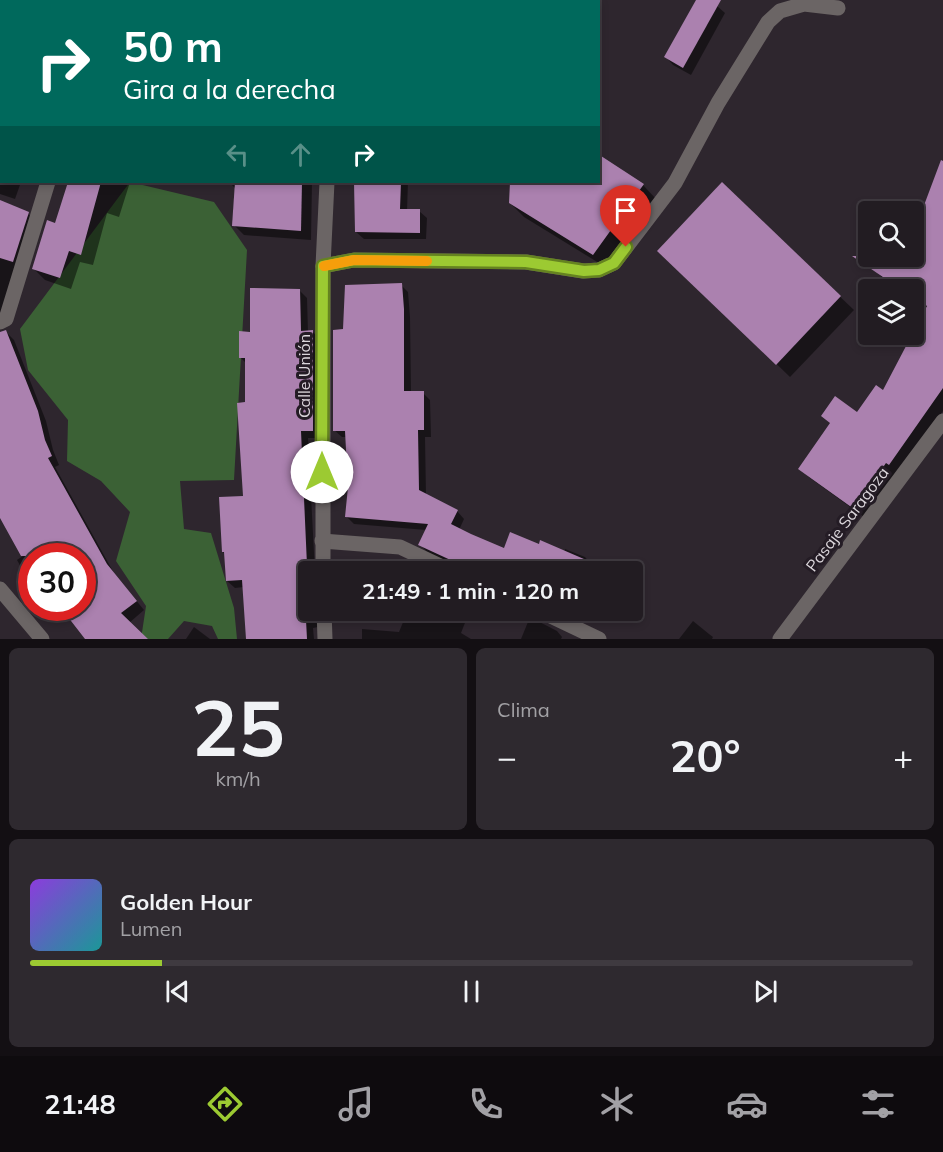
<!DOCTYPE html>
<html lang="es">
<head>
<meta charset="utf-8">
<style>
	body { margin:0; font-family:Mulish,sans-serif; background:#2e292f; color:#f1f3f6; height:100vh; display:flex; flex-direction:column; font-size:22px; white-space:nowrap }
	* { box-sizing:border-box; margin:0 }
	p { font-size:20px; color:#a2a1a5 }
	.icon { flex:none; width:33px; height:33px; fill:none; stroke:currentColor; stroke-width:2; stroke-linecap:round; stroke-linejoin:round }
	.map { position:relative; height:639px; overflow:hidden }
	.sheet { display:flex; flex-direction:column; gap:9px; padding:9px; background:#130f13; flex:1 }
	.sheet>* { flex:none }
	.guide { position:absolute; left:0px; top:0px; width:600px; height:183px; box-shadow:0 3px 9px #0003,0 0 0 2px #3f3a40; background:#00695c; color:#fff; overflow:hidden }
	.buttons { position:absolute; left:858px; top:201px; display:grid; gap:12px }
	.buttons a { display:grid; place-items:center; width:66px; height:66px; border-radius:6px; background:#221c22; box-shadow:0 3px 9px #0003,0 0 0 2px #3f3a40; font-size:30px }
	.speed { position:absolute; left:18px; top:543px; display:flex; gap:12px; font-size:30px; font-weight:700; text-align:center }
	.speed>* { display:grid; place-content:center; width:78px; height:78px; border-radius:50%; background:#221c22; box-shadow:0 3px 9px #0003,0 0 0 2px #3f3a40; line-height:1 }
	.speed .limit { border:9px solid #d22; background:#fff; color:#111 }
	.pin { position:absolute; display:grid; place-items:center; width:51px; height:51px; color:#fff; margin:-62px -26px; border-radius:50% 50% 50% 0; rotate:-45deg; box-shadow:0 0 6px #0007 }
	.pin .icon { rotate:45deg }
	.me { position:absolute; width:66px; margin:-33px; rotate:0deg; stroke-linejoin:round; filter:drop-shadow(0 0 4px #0008) }
	.turn { display:flex; align-items:center; gap:21px; height:126px; padding:0 24px; font-size:27px }
	.turn .icon { width:78px; height:78px; stroke-width:2.5 }
	.turn b { display:block; font-size:42px; line-height:51px }
	.lanes { display:flex; align-items:center; height:57px; padding:0 24px; background:#0003; justify-content:center; gap:30px; direction:ltr }
	.lanes .off { opacity:.35 }
	.big { font-size:45px; font-weight:700; line-height:1.1 }
	.sheet .widget { flex:1; display:flex; flex-direction:column; justify-content:center; gap:9px; min-width:0; padding:0 21px; border-radius:9px; background:#2e292f }
	.sheet .dial { align-items:center; gap:0 }
	.dial b { font-size:78px; line-height:1 }
	.song { display:flex; align-items:center; gap:18px }
	.cover { width:72px; height:72px; border-radius:9px; background:linear-gradient(135deg,hsl(270 70% 55%),hsl(180 70% 35%)) }
	.played { height:6px; border-radius:3px; background:linear-gradient(90deg,#9cca32 15%,#3f3a40 15%) }
	.keys { display:flex; justify-content:space-around; direction:ltr }
	.heat { display:flex; justify-content:space-between; align-items:center; font-size:33px; direction:ltr }
	.sheet .tiles { flex:1; display:grid; gap:9px; grid-template-columns:1fr 1fr }
	.widget:last-child { grid-column:span 2 }
	.trip { position:absolute; left:298px; top:561px; width:345px; height:60px; border-radius:6px; background:#221c22; box-shadow:0 3px 9px #0003,0 0 0 2px #3f3a40; font-weight:700; line-height:60px; text-align:center }
	.tabs { display:flex; height:96px; justify-content:space-around; align-items:center; background:#0e0b0e; color:#a2a1a5 }
	.tabs .icon { width:42px; height:42px }
	.tabs .active { color:#9cca32 }
	.tabs b { font-size:27px; color:#f1f3f6 }
	.map>svg:first-child { display:block }
	.forest { fill:#3b6135 }
	.shadow { fill:#0007 }
	.building { fill:#ab81af }
	.lines { fill:none; stroke-linecap:round; stroke-linejoin:round }
	.minor { stroke:#6b6565; stroke-width:15 }
	.route-casing { stroke:#658320; stroke-width:15 }
	.route { stroke:#9cca32; stroke-width:10 }
	.slow { stroke:#f59e0b; stroke-width:10 }
	.labels { text-anchor:middle; dominant-baseline:central; stroke-width:6; stroke-linejoin:round; paint-order:stroke }
	.street-label { font-size:16px; fill:#dbd6db; stroke:#241c25 }
</style>
</head>
<body>
<div class="map">
<svg width="943" height="639" viewBox="0 0 943 639">
	<rect width="100%" height="100%" fill="#2e262e"/>
	<polygon class="forest" points="130,182 214,202 247,250 234,480 180,481 184,529 211,533 234,608 237,639 218,639 212,626 184,621 168,639 141,639 146,606 116,561 130,512 101,481 67,461 68,420 28,370 20,329"/>
	<g class="shadow">
		<polygon points="0,0 86,0 86,2 2,2 2,182 21,182 15,199 0,194"/>
		<polygon points="120,0 191,0 191,2 119,2"/>
		<polygon points="245,0 315,0 314,2 245,2"/>
		<polygon points="357,0 461,0 357,2"/>
		<polygon points="541,0 596,0 595,2 541,2"/>
		<polygon points="698,0 707,0 717,6 725,13 691,75 673,65 666,57"/>
		<polygon points="935,181 943,184 943,411 899,473 864,517 810,478 800,469 831,424 823,416 858,414 884,392 928,308 914,299 914,290 899,290 884,279 874,270 914,256 914,236"/>
		<polygon points="71,182 130,182 119,217 107,213 93,265 80,262 71,289 45,280 33,268 56,225"/>
		<polygon points="229,182 312,182 311,240 244,235 234,225 236,189"/>
		<polygon points="354,182 408,182 407,211 419,211 427,218 426,239 364,239 356,232 356,186 354,184"/>
		<polygon points="512,182 598,182 643,185 656,199 607,268 524,217 510,203"/>
		<polygon points="722,184 854,310 790,377 673,264"/>
		<polygon points="0,202 28,214 39,224 9,315 0,312"/>
		<polygon points="401,285 408,292 410,317 411,393 423,393 430,400 431,437 425,437 426,495 457,511 464,519 459,530 505,550 540,546 564,552 565,549 585,557 592,565 463,569 427,552 420,544 426,530 354,524 347,517 349,487 347,437 342,437 334,430 345,331"/>
		<polygon points="299,290 307,298 308,332 313,332 320,340 320,438 308,438 315,572 309,572 309,610 317,610 318,627 313,628 314,639 248,639 244,587 235,588 227,581 231,560 223,552 245,497 246,363 241,358 251,333"/>
		<polygon points="6,332 14,340 46,421 53,450 59,465 55,467 115,575 144,610 129,623 145,639 88,639 80,631 63,608 82,608 82,556 32,556 32,581 26,576 17,560 23,556 0,515 0,333"/>
		<polygon points="408,610 470,610 461,633 471,639 362,639 362,629 399,632"/>
		<polygon points="556,610 574,610 571,618"/>
		<polygon points="530,617 557,631 562,637 561,639 521,639"/>
		<polygon points="693,621 709,634 713,637 712,639 679,639"/>
		<polygon points="194,627 210,639 186,639"/>
	</g>
	<g class="building">
		<polygon points="696,0 721,0 683,68 664,57"/>
		<polygon points="598,154 644,184 593,255 509,203 510,182 598,182"/>
		<polygon points="941,160 943,161 943,388 889,465 886,463 854,509 798,469 830,423 821,416 835,396 857,412 876,385 883,390 927,306 914,297 914,290 902,290 852,256 914,256 914,232"/>
		<polygon points="68,182 101,182 81,255 69,251 60,278 32,269 47,220 55,223"/>
		<polygon points="235,182 302,182 301,231 232,226"/>
		<polygon points="354,182 401,182 400,209 420,209 420,233 355,232"/>
		<polygon points="722,182 841,296 776,365 657,251"/>
		<polygon points="0,200 29,212 13,262 0,258"/>
		<polygon points="402,283 404,309 404,391 424,391 424,430 418,430 419,490 458,510 451,524 471,534 504,548 510,532 539,544 540,540 614,572 464,572 457,563 418,545 428,524 345,517 348,487 345,431 333,431 333,330 343,329 345,285"/>
		<polygon points="250,288 300,289 301,331 313,330 313,431 301,431 309,610 310,610 311,620 306,620 307,639 246,639 242,580 226,581 224,552 222,552 219,497 243,496 237,403 245,402 245,358 239,358 239,331 250,332"/>
		<polygon points="6,330 38,411 45,440 52,456 48,458 107,564 137,601 121,613 148,639 85,639 61,608 82,608 82,556 21,556 0,518 0,332"/>
	</g>
	<g class="lines">
		<g class="minor">
			<polyline points="102,2 103,0"/>
			<polyline points="339,2 339,0"/>
			<polyline points="323,266 354,260 526,262 583,271 599,270 614,263 675,183 718,103 768,22 780,11 804,4 838,8"/>
			<polyline points="0,322 6,319 48,182"/>
			<polyline points="322,541 400,547 453,572"/>
			<polyline points="323,572 323,266 327,182"/>
			<polyline points="0,589 42,639"/>
			<polyline points="324,610 325,639"/>
			<polyline points="538,610 599,639"/>
			<polyline points="780,639 943,421"/>
		</g>
	</g>
	<g class="lines">
		<g class="route-casing">
			<polyline id="route" points="322,472 323,266 354,260 526,262 584,271 599,270 614,263 626,247"/>
		</g>
		<use href="#route" class="route"/>
		<polyline class="slow" points="324,266 354,260 427,261"/>
	</g>
	<g class="labels">
		<g class="street-label">
			<text transform="translate(304 376) rotate(-90)">Calle Unión</text>
			<text transform="translate(847 519) rotate(-53)">Pasaje Saragoza</text>
		</g>
	</g>
</svg>
<div class="buttons">
<a><svg class="icon" aria-label="search" viewBox="0 0 24 24"><circle cx="10" cy="10" r="6"/><path d="M15 15l6 6"/></svg></a>
<a><svg class="icon" aria-label="layers" viewBox="0 0 24 24"><path d="M12 4l9 5-9 5-9-5zM3 14l9 5 9-5"/></svg></a>
</div>
<div class="speed"><div class="limit">30</div></div>
<div class="pin" style="left:626px;top:247px;background:#d93025"><svg class="icon" aria-label="arrive" viewBox="0 0 24 24"><path d="M6 21V4h12l-3 4 3 4H6"/></svg></div>
<svg class="me" style="left:322px;top:472px" viewBox="-20 -20 40 40"><circle r="19" fill="#fff"/><path d="M0-13L10 11 0 6-10 11z" fill="#9cca32"/></svg>
<div class="trip">21:49 · 1 min · 120 m</div>
<div class="guide">
<div class="turn"><svg class="icon" aria-label="right" viewBox="0 0 24 24"><path d="M7 20v-9h11M14 6l5 5-5 5"/></svg><div><b>50 m</b>Gira a la derecha</div></div>
<div class="lanes"><svg class="icon off" aria-label="left" viewBox="0 0 24 24"><path d="M17 20v-9H6M10 6l-5 5 5 5"/></svg><svg class="icon off" aria-label="ahead" viewBox="0 0 24 24"><path d="M12 20V5M6 11l6-6 6 6"/></svg><svg class="icon" aria-label="right" viewBox="0 0 24 24"><path d="M7 20v-9h11M14 6l5 5-5 5"/></svg></div>
</div>
</div>
<section class="sheet">
<div class="tiles">
<div class="widget dial"><b>25</b><p>km/h</p></div>
<div class="widget"><p>Clima</p>
<div class="heat"><a>−</a><b class="big">20°</b><a>+</a></div>
</div>
<div class="widget">
<div class="song"><i class="cover"></i><div><b>Golden Hour</b><p>Lumen</p></div></div>
<div class="played"></div>
<div class="keys"><svg class="icon" aria-label="previous" viewBox="0 0 24 24"><path d="M18 5L8 12l10 7zM5 5v14"/></svg><svg class="icon" aria-label="pause" viewBox="0 0 24 24"><path d="M8 5v14M16 5v14"/></svg><svg class="icon" aria-label="next" viewBox="0 0 24 24"><path d="M6 5l10 7-10 7zM19 5v14"/></svg></div>
</div>
</div>
</section>
<nav class="tabs">
<b>21:48</b>
<svg class="icon active" aria-label="directions" viewBox="0 0 24 24"><path d="M12 3l9 9-9 9-9-9zM9 14v-3h6M13 9l2 2-2 2"/></svg>
<svg class="icon" aria-label="music" viewBox="0 0 24 24"><path d="M9 18V5l10-2v13"/><circle cx="6" cy="18" r="3"/><circle cx="16" cy="16" r="3"/></svg>
<svg class="icon" aria-label="phone" viewBox="0 0 24 24"><path d="M5 4h4l2 5-3 2q2 4 5 5l2-3 5 2v4C11 20 4 13 5 4z"/></svg>
<svg class="icon" aria-label="climate" viewBox="0 0 24 24"><path d="M12 3v18M4 7l16 10M4 17L20 7"/></svg>
<svg class="icon" aria-label="car" viewBox="0 0 24 24"><path d="M5 17H2v-5l4-1 3-4h7l3 4 3 1v5h-3M9 17h6M6 11h13"/><circle cx="7" cy="17" r="2"/><circle cx="17" cy="17" r="2"/></svg>
<svg class="icon" aria-label="filters" viewBox="0 0 24 24"><path d="M4 7h16M4 17h16"/><circle cx="9" cy="7" r="2"/><circle cx="15" cy="17" r="2"/></svg>
</nav>
</body>
</html>
